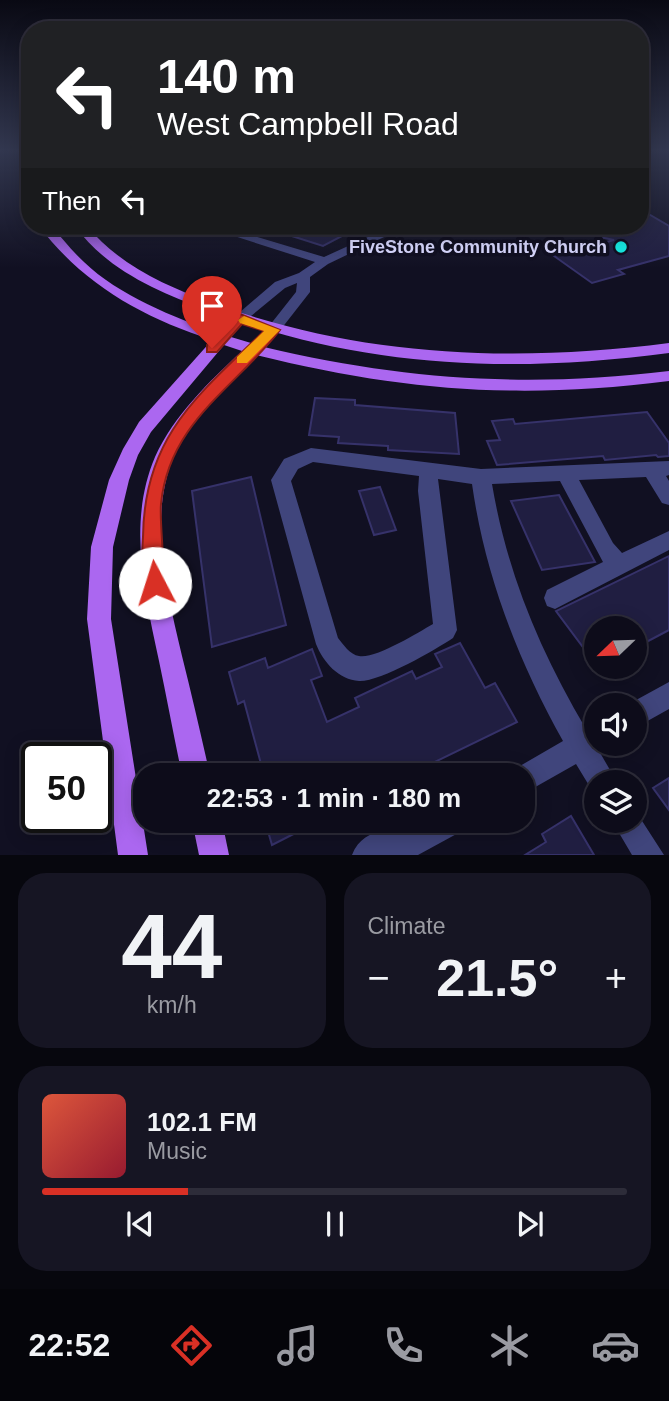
<!DOCTYPE html>
<html lang="en">
<head>
<meta charset="utf-8">
<style>
	body { margin:0; font-family:Arial,sans-serif; background:#161523; color:#f1f3f6; height:100vh; display:flex; flex-direction:column; font-size:26px; white-space:nowrap }
	* { box-sizing:border-box; margin:0 }
	p { font-size:23px; color:#9a9ba2 }
	.icon { flex:none; width:38px; height:38px; fill:none; stroke:currentColor; stroke-width:2; stroke-linecap:round; stroke-linejoin:round }
	.map { position:relative; height:855px; overflow:hidden }
	.details { display:flex; flex-direction:column; gap:18px; padding:18px; background:#07070e; flex:1 }
	.details>* { flex:none }
	.banner { position:absolute; left:21px; top:21px; width:628px; height:214px; border-radius:28px; box-shadow:0 4px 18px #0003,0 0 0 2px #2d2c39; background:#202124; color:#fff; overflow:hidden }
	.needle { width:46px; rotate:247deg }
	.fabs { position:absolute; left:584px; top:616px; display:grid; gap:14px }
	.fabs a { display:grid; place-items:center; width:63px; height:63px; border-radius:50%; background:#0d0c1a; box-shadow:0 4px 18px #0003,0 0 0 2px #2d2c39; font-size:35px }
	.speed { position:absolute; left:21px; top:742px; display:flex; gap:14px; font-size:35px; font-weight:700; text-align:center }
	.speed>* { display:grid; place-content:center; width:91px; height:91px; border-radius:50%; background:#0d0c1a; box-shadow:0 4px 18px #0003,0 0 0 2px #2d2c39; line-height:1 }
	.speed .limit { border:4px solid #111; border-radius:10px; background:#fff; color:#111 }
	.pin { position:absolute; display:grid; place-items:center; width:60px; height:60px; color:#fff; margin:-72px -30px; border-radius:50% 50% 50% 0; rotate:-45deg; box-shadow:0 0 7px #0007 }
	.pin .icon { rotate:45deg }
	.me { position:absolute; width:77px; margin:-38px; rotate:355deg; stroke-linejoin:round; filter:drop-shadow(0 0 5px #0008) }
	.turn { display:flex; align-items:center; gap:24px; height:147px; padding:0 21px; font-size:32px }
	.turn .icon { width:91px; height:91px; stroke-width:2.5 }
	.turn b { display:block; font-size:49px; line-height:60px }
	.then { display:flex; align-items:center; height:66px; padding:0 21px; background:#0003; gap:14px; font-size:26px }
	.big { font-size:52px; font-weight:700; line-height:1.1 }
	.details .card { flex:1; display:flex; flex-direction:column; justify-content:center; gap:10px; min-width:0; padding:0 24px; border-radius:28px; background:#161523 }
	.details .dial { align-items:center; gap:0 }
	.dial b { font-size:91px; line-height:1 }
	.song { display:flex; align-items:center; gap:21px }
	.cover { width:84px; height:84px; border-radius:10px; background:linear-gradient(135deg,hsl(10 70% 55%),hsl(350 70% 35%)) }
	.played { height:7px; border-radius:4px; background:linear-gradient(90deg,#d93025 25%,#2d2c39 25%) }
	.keys { display:flex; justify-content:space-around; direction:ltr }
	.heat { display:flex; justify-content:space-between; align-items:center; font-size:38px; direction:ltr }
	.details .tiles { flex:1; display:grid; gap:18px; grid-template-columns:1fr 1fr }
	.card:last-child { grid-column:span 2 }
	.trip { position:absolute; left:133px; top:763px; width:402px; height:70px; border-radius:28px; background:#0d0c1a; box-shadow:0 4px 18px #0003,0 0 0 2px #2d2c39; font-weight:700; line-height:70px; text-align:center }
	.menu { display:flex; height:112px; justify-content:space-around; align-items:center; background:#05050a; color:#9a9ba2 }
	.menu .icon { width:49px; height:49px }
	.menu .selected { color:#d93025 }
	.menu b { font-size:32px; color:#f1f3f6 }
	.map>svg:first-child { display:block }
	.building { fill:#201e41; stroke:#36326a; stroke-width:2 }
	.lines { fill:none; stroke-linecap:round; stroke-linejoin:round }
	.minor { fill:#40457c; fill-rule:evenodd }
	.major { fill:#ab67f0; fill-rule:evenodd }
	.route { fill:#d93025; stroke:#8d1f18; stroke-width:2 }
	.slow { fill:#f59e0b }
	.poi-dot { fill:#17e5df; stroke:#111022; stroke-width:2.5 }
	.labels { text-anchor:middle; dominant-baseline:central; stroke-width:7; stroke-linejoin:round; paint-order:stroke }
	.far-poi-label { font-size:18px; font-weight:bold; fill:#d5d5fb; stroke:#111022; text-anchor:end }
</style>
</head>
<body>
<div class="map">
<svg width="669" height="855" viewBox="0 0 669 855">
	<rect width="100%" height="100%" fill="#111022"/>
	<g class="building">
		<polygon points="640,209 669,226 669,256 618,270 624,274 592,283 554,256 614,240 575,232 576,226 640,226"/>
		<polygon points="274,226 351,226 339,232 344,235 323,246 273,230"/>
		<polygon points="315,398 355,400 355,405 455,413 459,454 388,450 388,446 338,443 339,437 309,435"/>
		<polygon points="647,412 669,443 669,456 658,457 656,455 605,460 603,456 497,465 487,441 500,440 492,421 513,419 515,424"/>
		<polygon points="251,477 286,625 212,647 192,491"/>
		<polygon points="380,487 396,530 374,535 359,491"/>
		<polygon points="559,495 595,562 542,570 511,501"/>
		<polygon points="669,556 669,630 635,648 635,628 597,628 597,666 556,611"/>
		<polygon points="460,643 485,688 495,683 517,722 408,775 264,775 244,701 238,704 229,672 265,658 268,668 312,649 322,676 311,680 327,722 359,707 355,698 412,671 416,679 442,667 435,654"/>
		<polygon points="669,778 669,810 653,788"/>
		<polygon points="571,816 594,855 525,855 546,842 542,834"/>
		<polygon points="265,821 319,821 272,845"/>
	</g>
	<g class="lines">
		<g class="minor">
			<polygon points="203,226 221,226 324,257 392,226 407,226 328,264 310,277 310,292 278,333 273,335 266,330 296,292 297,283 285,288 245,321 240,322 233,318 275,282 299,273 315,262"/>
			<path d="M311,448L481,469L669,461V475L666,476L669,481V505L662,503L646,477L579,480L613,543L622,553L669,531V550L555,609L547,606L544,598L547,590L603,562L560,481L492,484C507,573 540,651 586,729L597,724V744H608L599,751L617,782H597V793L593,792L576,764L523,794V775H511L513,770L563,741C518,660 485,576 472,484L438,479L457,630L453,638C435,650 380,682 359,681C339,680 323,662 316,644L271,480L284,459ZM313,462L419,476L418,491L433,624C417,633 376,659 359,656C350,655 343,644 338,638L291,481L298,469Z"/>
			<polygon points="669,682 669,709 635,728 635,705 627,705"/>
			<polygon points="635,810 664,855 632,855 612,821 635,821"/>
			<path d="M423,821H467L462,831L418,855H352C365,822 401,833 423,821Z"/>
		</g>
		<g class="major">
			<path d="M39,226H51C62,238 72,251 84,262C118,295 175,318 219,333L223,328H233L235,331L231,337L251,343L256,339H266L268,342L264,347C404,380 526,388 669,371V381C519,400 402,391 256,355C225,384 190,418 173,458C148,522 167,591 182,656C192,696 201,735 210,775H182C174,737 167,699 159,661C145,594 127,523 155,457C174,415 209,382 242,351L224,345L151,432L138,455L129,480L113,547L111,619L148,855H118L87,619L91,547L109,480L123,449L139,422L212,340C142,317 84,285 39,226Z"/>
			<path d="M75,226H87C119,265 166,286 212,303C361,357 513,363 669,343V353C509,374 360,368 208,310C158,292 107,270 75,226Z"/>
			<polygon points="192,821 222,821 229,855 199,855"/>
		</g>
	</g>
	<linearGradient id="sky" x2="0" y2="1"><stop stop-color="#090913"/><stop offset="0.56" stop-color="#32374f"/><stop offset="1" stop-color="#32374f" stop-opacity="0"/></linearGradient>
	<rect width="669" height="268" fill="url(#sky)"/>
	<path class="route" d="M240,314L280,330C235,388 169,422 161,504C159,524 167,577 162,590L155,593L148,590C140,573 142,555 143,537C144,437 197,396 264,331L242,324L217,352H207V345L235,316Z"/>
	<polygon class="slow" points="244,316 280,330 247,363 237,363 237,357 264,331 240,323 238,320"/>
	<circle class="poi-dot" cx="621" cy="247" r="7"/>
	<g class="labels">
		<g class="far-poi-label">
			<text x="607" y="247">FiveStone Community Church</text>
		</g>
	</g>
</svg>
<div class="fabs">
<a><svg class="needle" viewBox="-14 -14 28 28"><path d="M0-13l5 13h-10z" fill="#e53935"/><path d="M0 13l5-13h-10z" fill="#9a9ba2"/></svg></a>
<a><svg class="icon" aria-label="sound" viewBox="0 0 24 24"><path d="M4 9h4l5-4v14l-5-4H4zM17 9q2 3 0 6"/></svg></a>
<a><svg class="icon" aria-label="layers" viewBox="0 0 24 24"><path d="M12 4l9 5-9 5-9-5zM3 14l9 5 9-5"/></svg></a>
</div>
<div class="speed"><div class="limit">50</div></div>
<div class="pin" style="left:212px;top:348px;background:#d93025"><svg class="icon" aria-label="arrive" viewBox="0 0 24 24"><path d="M6 21V4h12l-3 4 3 4H6"/></svg></div>
<svg class="me" style="left:155px;top:583px" viewBox="-20 -20 40 40"><circle r="19" fill="#fff"/><path d="M0-13L10 11 0 6-10 11z" fill="#d93025"/></svg>
<div class="trip">22:53 · 1 min · 180 m</div>
<div class="banner">
<div class="turn"><svg class="icon" aria-label="left" viewBox="0 0 24 24"><path d="M17 20v-9H6M10 6l-5 5 5 5"/></svg><div><b>140 m</b>West Campbell Road</div></div>
<div class="then">Then<svg class="icon" aria-label="left" viewBox="0 0 24 24"><path d="M17 20v-9H6M10 6l-5 5 5 5"/></svg></div>
</div>
</div>
<section class="details">
<div class="tiles">
<div class="card dial"><b>44</b><p>km/h</p></div>
<div class="card"><p>Climate</p>
<div class="heat"><a>−</a><b class="big">21.5°</b><a>+</a></div>
</div>
<div class="card">
<div class="song"><i class="cover"></i><div><b>102.1 FM</b><p>Music</p></div></div>
<div class="played"></div>
<div class="keys"><svg class="icon" aria-label="previous" viewBox="0 0 24 24"><path d="M18 5L8 12l10 7zM5 5v14"/></svg><svg class="icon" aria-label="pause" viewBox="0 0 24 24"><path d="M8 5v14M16 5v14"/></svg><svg class="icon" aria-label="next" viewBox="0 0 24 24"><path d="M6 5l10 7-10 7zM19 5v14"/></svg></div>
</div>
</div>
</section>
<nav class="menu">
<b>22:52</b>
<svg class="icon selected" aria-label="directions" viewBox="0 0 24 24"><path d="M12 3l9 9-9 9-9-9zM9 14v-3h6M13 9l2 2-2 2"/></svg>
<svg class="icon" aria-label="music" viewBox="0 0 24 24"><path d="M9 18V5l10-2v13"/><circle cx="6" cy="18" r="3"/><circle cx="16" cy="16" r="3"/></svg>
<svg class="icon" aria-label="phone" viewBox="0 0 24 24"><path d="M5 4h4l2 5-3 2q2 4 5 5l2-3 5 2v4C11 20 4 13 5 4z"/></svg>
<svg class="icon" aria-label="climate" viewBox="0 0 24 24"><path d="M12 3v18M4 7l16 10M4 17L20 7"/></svg>
<svg class="icon" aria-label="car" viewBox="0 0 24 24"><path d="M5 17H2v-5l4-1 3-4h7l3 4 3 1v5h-3M9 17h6M6 11h13"/><circle cx="7" cy="17" r="2"/><circle cx="17" cy="17" r="2"/></svg>
</nav>
</body>
</html>
